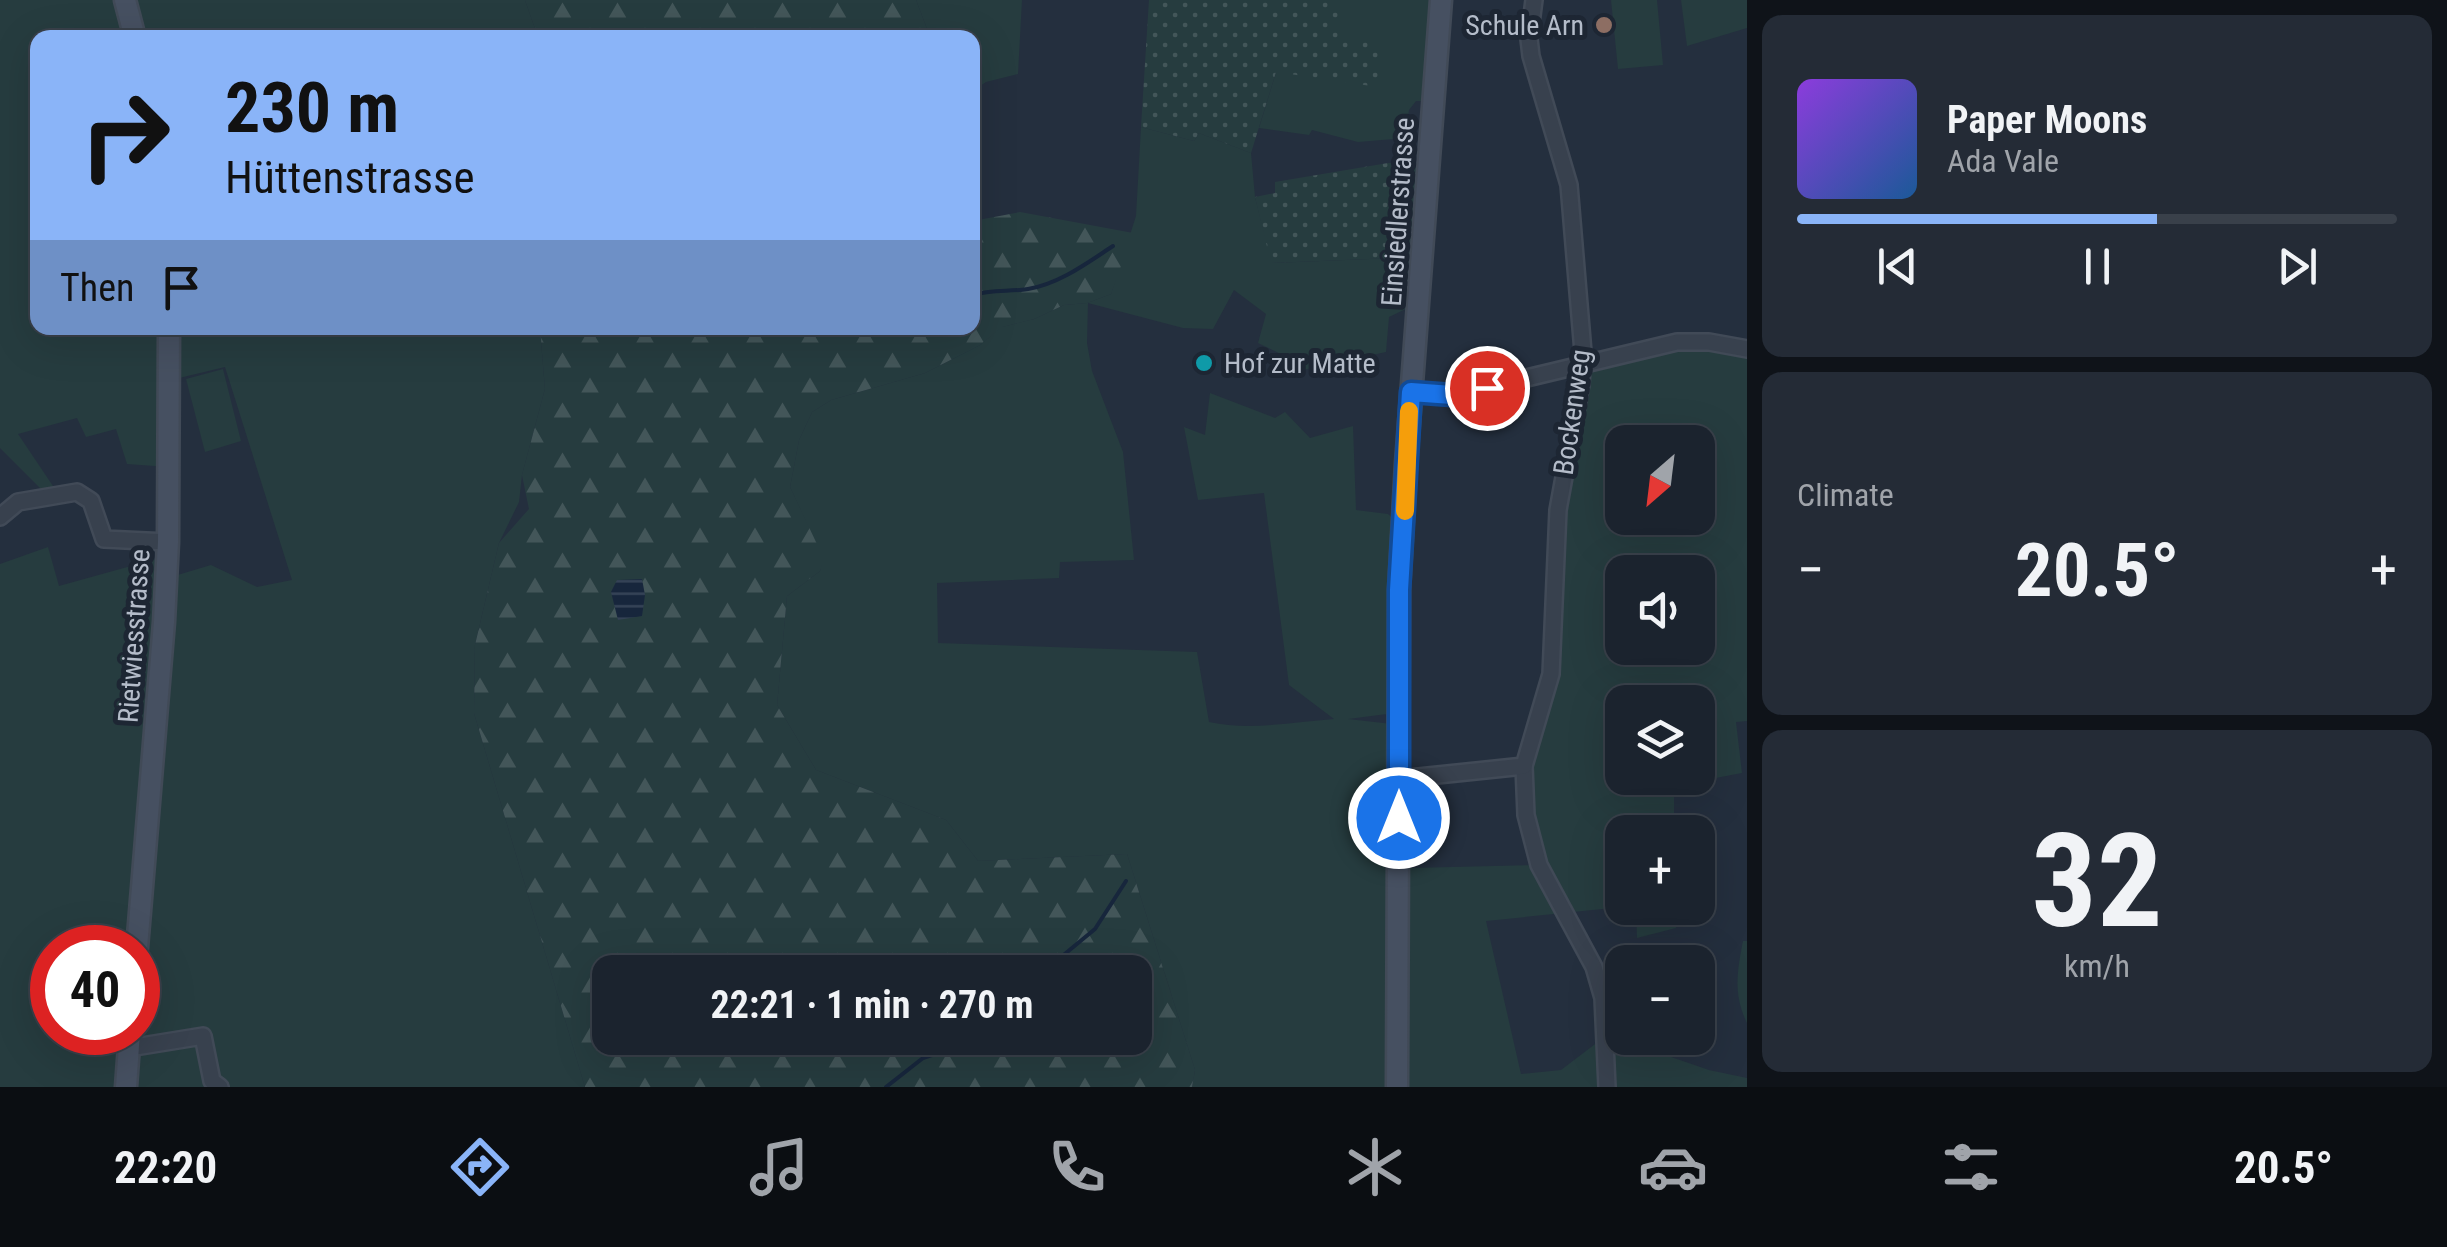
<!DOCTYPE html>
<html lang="en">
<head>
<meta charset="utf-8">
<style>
	body { margin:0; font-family:"Roboto Condensed",sans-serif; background:#242b36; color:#f1f3f6; height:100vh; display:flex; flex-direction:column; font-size:38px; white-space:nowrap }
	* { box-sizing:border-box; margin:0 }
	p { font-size:32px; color:#a0a4aa }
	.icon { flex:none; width:55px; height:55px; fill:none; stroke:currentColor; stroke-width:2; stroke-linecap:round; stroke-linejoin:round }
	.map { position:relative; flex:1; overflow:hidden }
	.sheet { display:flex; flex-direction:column; gap:15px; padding:15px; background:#0f1319; width:700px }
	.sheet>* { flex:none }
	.hud { position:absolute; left:30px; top:30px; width:950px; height:305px; border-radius:20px; box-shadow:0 10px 40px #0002,0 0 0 2px #39404a; background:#8ab4f8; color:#111; overflow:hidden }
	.needle { width:65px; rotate:208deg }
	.tools { position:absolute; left:1605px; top:425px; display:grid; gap:20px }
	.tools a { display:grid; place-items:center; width:110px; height:110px; border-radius:20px; background:#1b232e; box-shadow:0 10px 40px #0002,0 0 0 2px #39404a; font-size:50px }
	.speed { position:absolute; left:30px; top:925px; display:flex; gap:20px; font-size:50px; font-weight:700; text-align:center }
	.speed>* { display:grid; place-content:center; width:130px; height:130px; border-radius:50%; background:#1b232e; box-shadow:0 10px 40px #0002,0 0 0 2px #39404a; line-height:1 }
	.speed .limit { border:15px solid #d22; background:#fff; color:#111 }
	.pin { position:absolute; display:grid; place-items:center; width:85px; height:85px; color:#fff; margin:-42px; border:5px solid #fff; border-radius:50%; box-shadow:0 2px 10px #0007 }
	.me { position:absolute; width:110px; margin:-55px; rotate:0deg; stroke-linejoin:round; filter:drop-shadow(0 0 8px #0008) }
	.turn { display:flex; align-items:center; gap:35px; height:210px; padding:0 30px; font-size:45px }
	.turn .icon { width:130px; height:130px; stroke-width:2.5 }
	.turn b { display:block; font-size:70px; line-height:85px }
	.then { display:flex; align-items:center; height:95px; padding:0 30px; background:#0003; gap:20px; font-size:38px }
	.big { font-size:75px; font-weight:700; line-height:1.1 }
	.sheet .tile { flex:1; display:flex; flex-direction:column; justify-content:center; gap:15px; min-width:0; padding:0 35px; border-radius:20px; background:#242b36 }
	.sheet .dial { align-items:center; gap:0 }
	.dial b { font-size:130px; line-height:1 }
	.song { display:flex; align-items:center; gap:30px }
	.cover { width:120px; height:120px; border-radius:15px; background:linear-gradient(135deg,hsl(270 70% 55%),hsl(210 70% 35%)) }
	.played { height:10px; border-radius:5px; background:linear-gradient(90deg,#8ab4f8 60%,#39404a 60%) }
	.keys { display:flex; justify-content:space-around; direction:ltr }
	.heat { display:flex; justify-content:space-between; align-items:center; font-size:55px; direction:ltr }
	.trip { position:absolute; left:592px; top:955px; width:560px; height:100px; border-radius:20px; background:#1b232e; box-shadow:0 10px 40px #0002,0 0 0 2px #39404a; font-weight:700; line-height:100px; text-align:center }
	.dock { display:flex; height:160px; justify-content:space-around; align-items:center; background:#0b0e12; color:#a0a4aa }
	.dock .icon { width:70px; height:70px }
	.dock .selected { color:#8ab4f8 }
	.dock b { font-size:45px; color:#f1f3f6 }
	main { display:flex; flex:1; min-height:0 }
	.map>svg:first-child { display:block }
	.grass { fill:#263c3f; fill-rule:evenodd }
	.forest { fill:url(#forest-firs); fill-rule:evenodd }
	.garden { fill:url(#garden-dots) }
	.water { fill:url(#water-rules) }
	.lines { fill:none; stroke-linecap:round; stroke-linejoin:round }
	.stream { stroke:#17263c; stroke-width:4 }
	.street-casing { stroke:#414a57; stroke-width:20 }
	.secondary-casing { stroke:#414a57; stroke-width:25 }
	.street { stroke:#38414e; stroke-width:15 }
	.secondary { stroke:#465061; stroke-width:20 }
	.route-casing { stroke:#114b97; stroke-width:25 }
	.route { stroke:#1a73e8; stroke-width:18 }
	.slow { stroke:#f59e0b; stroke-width:18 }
	.education-dot { fill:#8d6e63; stroke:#1d2633; stroke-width:4 }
	.culture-dot { fill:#0f9aa8; stroke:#1d2633; stroke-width:4 }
	.labels { text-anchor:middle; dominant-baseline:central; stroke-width:10; stroke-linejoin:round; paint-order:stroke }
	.poi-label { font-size:28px; fill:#b4bcc9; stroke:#1d2633; text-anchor:end }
	.street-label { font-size:28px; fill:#b4bcc9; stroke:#1d2633 }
</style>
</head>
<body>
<main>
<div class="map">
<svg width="1747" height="1087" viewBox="0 0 1747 1087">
	<defs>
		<pattern id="forest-firs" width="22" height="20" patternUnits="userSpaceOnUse" patternTransform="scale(2.5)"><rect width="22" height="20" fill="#263c3f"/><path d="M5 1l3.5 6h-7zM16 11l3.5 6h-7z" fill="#435659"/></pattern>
		<pattern id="garden-dots" width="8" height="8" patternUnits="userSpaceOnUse" patternTransform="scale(2.5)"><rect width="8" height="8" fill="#263c3f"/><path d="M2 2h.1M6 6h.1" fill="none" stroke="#435659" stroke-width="1.8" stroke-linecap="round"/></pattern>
		<pattern id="water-rules" width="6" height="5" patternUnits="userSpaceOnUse" patternTransform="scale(2.5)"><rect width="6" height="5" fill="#17263c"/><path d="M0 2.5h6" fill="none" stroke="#364457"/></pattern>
	</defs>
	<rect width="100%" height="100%" fill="#242f3e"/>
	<g class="grass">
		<polygon points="0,0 125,0 135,37 38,38 38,328 162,328 168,467 127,464 116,429 86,437 77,418 18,434 57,492 44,492 0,448"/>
		<polygon points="128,0 525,0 538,37 139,37"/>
		<polygon points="916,0 1022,0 1018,74 986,82 973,91 972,38 930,37"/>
		<polygon points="1339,0 1435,0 1428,101 1416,101 1409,110 1405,138 1358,142 1312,130 1309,135 1259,128 1276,72 1339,40"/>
		<polygon points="1611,0 1657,0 1663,65 1618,69"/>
		<polygon points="1681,0 1747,0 1747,28 1687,46"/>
		<path d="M1141,127L1194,141L1199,133L1251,153L1255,197L1272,263L1417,257L1414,305L1389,317L1386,352L1294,372L1285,356L1258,343L1266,314L1234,290L1213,329L1183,328L1088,303L1087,343L1092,371L1123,452L1134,560L1060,562L1059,578L937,583L938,643L1197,652L1209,722C1249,731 1293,722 1334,719L1289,685L1264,493L1198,500L1184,427L1205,435L1210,393L1275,418L1285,412L1310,438L1353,426L1356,510L1388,514L1398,523L1392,707L1387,714L1348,719L1392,724L1395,1087H1192L1195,1070L1127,854L978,861L946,820L816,770L777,705L787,596L820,571L823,559L790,487L799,440L812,412L831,400L925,373L980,345L1001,327L1034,319L1064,305L1087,303L1111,294L1136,216Z"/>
		<polygon points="174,328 540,328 545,389 522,475 519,502 499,543 475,645 474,713 585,1087 131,1087 138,1032 171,577 211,565 257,587 292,580 225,367 175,379"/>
		<path d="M1706,349L1747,357V721L1736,722L1742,773L1674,786V832H1622V907L1486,921L1521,1074L1561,1070L1607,1035L1709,1070L1747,1078V1087H1405L1410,868L1539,865L1531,815V764L1546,712L1562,516L1588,374L1594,369L1673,351ZM1622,442H1698V518H1622ZM1622,572H1698V648H1622ZM1622,702H1698V778H1622Z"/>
		<polygon points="223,369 241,441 205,452 186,379"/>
		<polygon points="48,547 59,586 167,556 137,947 52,948 52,1032 130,1033 126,1087 0,1087 0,564"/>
		<polygon points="1636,908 1675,908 1676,928 1637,938"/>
		<path d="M1743,941H1747V1023C1733,995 1737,971 1743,941Z"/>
	</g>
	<g class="forest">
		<polygon points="525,0 916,0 930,37 538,37"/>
		<path d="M1020,212L1133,233L1111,294L1087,303L1064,305L1034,319L1002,327L980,345L925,373L831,400L812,412L799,440L790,487L824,559L820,571L787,596L777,705L816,770L946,820L978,861L1127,854L1195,1070L1192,1087H585L474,713L475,645L499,543L529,509L522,475L545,389L540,328H972L973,221ZM610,972H1135V1038H610Z"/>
	</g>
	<g class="garden">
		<polygon points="1149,0 1339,0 1340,40 1379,41 1378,87 1276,72 1251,153 1199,133 1194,141 1141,127"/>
		<polygon points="1388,163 1408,163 1419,169 1417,257 1271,263 1255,197 1275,193 1275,182"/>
	</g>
	<polygon class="water" points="642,579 645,595 642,616 618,620 611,592 617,580"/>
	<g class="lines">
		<g class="stream">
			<path d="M972,295C992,289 1009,292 1028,289C1059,284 1087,263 1113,246"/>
			<polyline points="780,328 796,332 838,328"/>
			<polyline points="1043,972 1095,929 1126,881"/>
			<polyline points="886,1087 923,1058 958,1046 968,1038"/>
		</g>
		<g class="street-casing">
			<g id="street">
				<polyline points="1411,392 1464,393 1677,342 1709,342 1747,349"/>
				<polyline points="0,517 18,502 77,492 91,501 104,539 168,542"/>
				<polyline points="1524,766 1526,815 1539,865 1594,967 1603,998 1607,1087"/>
				<polyline points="1399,779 1524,766 1551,674 1558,510 1581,384 1583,352 1569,185 1531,56 1529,39 1534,0"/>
				<polyline points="129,1048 203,1036 212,1081 220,1087"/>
			</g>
		</g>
		<g class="secondary-casing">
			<g id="secondary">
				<polyline points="125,0 135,38"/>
				<polyline points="137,948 164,622 168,542 169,328"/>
				<polyline points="126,1087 130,1032"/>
				<polyline points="1397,1087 1399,590 1406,463 1441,0"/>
			</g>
		</g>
		<use href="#street" class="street"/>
		<use href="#secondary" class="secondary"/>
	</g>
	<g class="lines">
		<g class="route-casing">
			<polyline id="route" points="1399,818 1399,590 1411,392 1452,395 1487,388"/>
		</g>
		<use href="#route" class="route"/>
		<polyline class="slow" points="1405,511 1409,411"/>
	</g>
	<circle class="education-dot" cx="1604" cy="25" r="10"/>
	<circle class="culture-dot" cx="1204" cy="363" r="10"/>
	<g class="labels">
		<g class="poi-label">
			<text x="1584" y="25">Schule Arn</text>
			<text x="1224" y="363" text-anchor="start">Hof zur Matte</text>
		</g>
		<g class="street-label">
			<text transform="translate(1398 212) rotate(-86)">Einsiedlerstrasse</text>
			<text transform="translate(1572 412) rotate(-82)">Bockenweg</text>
			<text transform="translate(134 636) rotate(-86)">Rietwiesstrasse</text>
		</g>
	</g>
</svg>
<div class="tools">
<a><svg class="needle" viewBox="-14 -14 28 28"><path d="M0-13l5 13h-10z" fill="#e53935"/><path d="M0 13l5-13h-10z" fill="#a0a4aa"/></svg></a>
<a><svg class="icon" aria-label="sound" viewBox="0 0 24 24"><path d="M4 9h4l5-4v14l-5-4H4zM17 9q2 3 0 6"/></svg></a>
<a><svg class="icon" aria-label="layers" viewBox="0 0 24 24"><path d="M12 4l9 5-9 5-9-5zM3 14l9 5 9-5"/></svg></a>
<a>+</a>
<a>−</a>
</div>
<div class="speed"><div class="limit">40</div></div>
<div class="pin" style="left:1487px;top:388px;background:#d93025"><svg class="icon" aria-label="arrive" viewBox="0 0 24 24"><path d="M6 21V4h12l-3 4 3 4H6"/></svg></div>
<svg class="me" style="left:1399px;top:818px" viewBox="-20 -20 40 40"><circle r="17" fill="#1a73e8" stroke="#fff" stroke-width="3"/><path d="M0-11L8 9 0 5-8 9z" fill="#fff"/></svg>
<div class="trip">22:21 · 1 min · 270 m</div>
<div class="hud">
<div class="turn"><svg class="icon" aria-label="right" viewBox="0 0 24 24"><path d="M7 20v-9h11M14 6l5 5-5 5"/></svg><div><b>230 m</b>Hüttenstrasse</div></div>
<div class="then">Then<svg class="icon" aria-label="arrive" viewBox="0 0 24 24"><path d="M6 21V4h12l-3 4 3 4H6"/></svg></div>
</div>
</div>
<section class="sheet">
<div class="tile">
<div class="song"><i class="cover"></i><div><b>Paper Moons</b><p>Ada Vale</p></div></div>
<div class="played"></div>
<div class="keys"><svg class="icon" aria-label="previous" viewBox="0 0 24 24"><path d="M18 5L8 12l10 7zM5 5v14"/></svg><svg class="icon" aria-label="pause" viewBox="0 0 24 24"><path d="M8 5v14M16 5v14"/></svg><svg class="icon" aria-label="next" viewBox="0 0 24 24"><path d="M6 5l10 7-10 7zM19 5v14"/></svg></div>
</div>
<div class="tile"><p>Climate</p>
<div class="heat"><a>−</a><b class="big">20.5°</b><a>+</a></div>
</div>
<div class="tile dial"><b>32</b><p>km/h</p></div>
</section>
</main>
<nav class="dock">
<b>22:20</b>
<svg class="icon selected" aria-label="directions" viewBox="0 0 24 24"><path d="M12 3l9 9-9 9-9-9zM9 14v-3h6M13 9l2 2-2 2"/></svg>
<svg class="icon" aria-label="music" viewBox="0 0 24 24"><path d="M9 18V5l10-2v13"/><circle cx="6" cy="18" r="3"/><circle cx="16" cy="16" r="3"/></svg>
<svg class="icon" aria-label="phone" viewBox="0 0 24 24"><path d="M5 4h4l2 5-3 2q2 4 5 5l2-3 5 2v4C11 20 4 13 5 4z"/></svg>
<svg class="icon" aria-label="climate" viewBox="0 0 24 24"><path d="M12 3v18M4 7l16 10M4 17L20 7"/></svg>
<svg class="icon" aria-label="car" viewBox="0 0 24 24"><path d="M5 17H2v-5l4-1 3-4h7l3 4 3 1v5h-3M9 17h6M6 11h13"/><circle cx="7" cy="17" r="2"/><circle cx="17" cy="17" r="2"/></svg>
<svg class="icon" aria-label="filters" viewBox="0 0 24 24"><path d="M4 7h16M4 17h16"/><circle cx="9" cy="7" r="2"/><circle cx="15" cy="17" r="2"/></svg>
<b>20.5°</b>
</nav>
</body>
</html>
